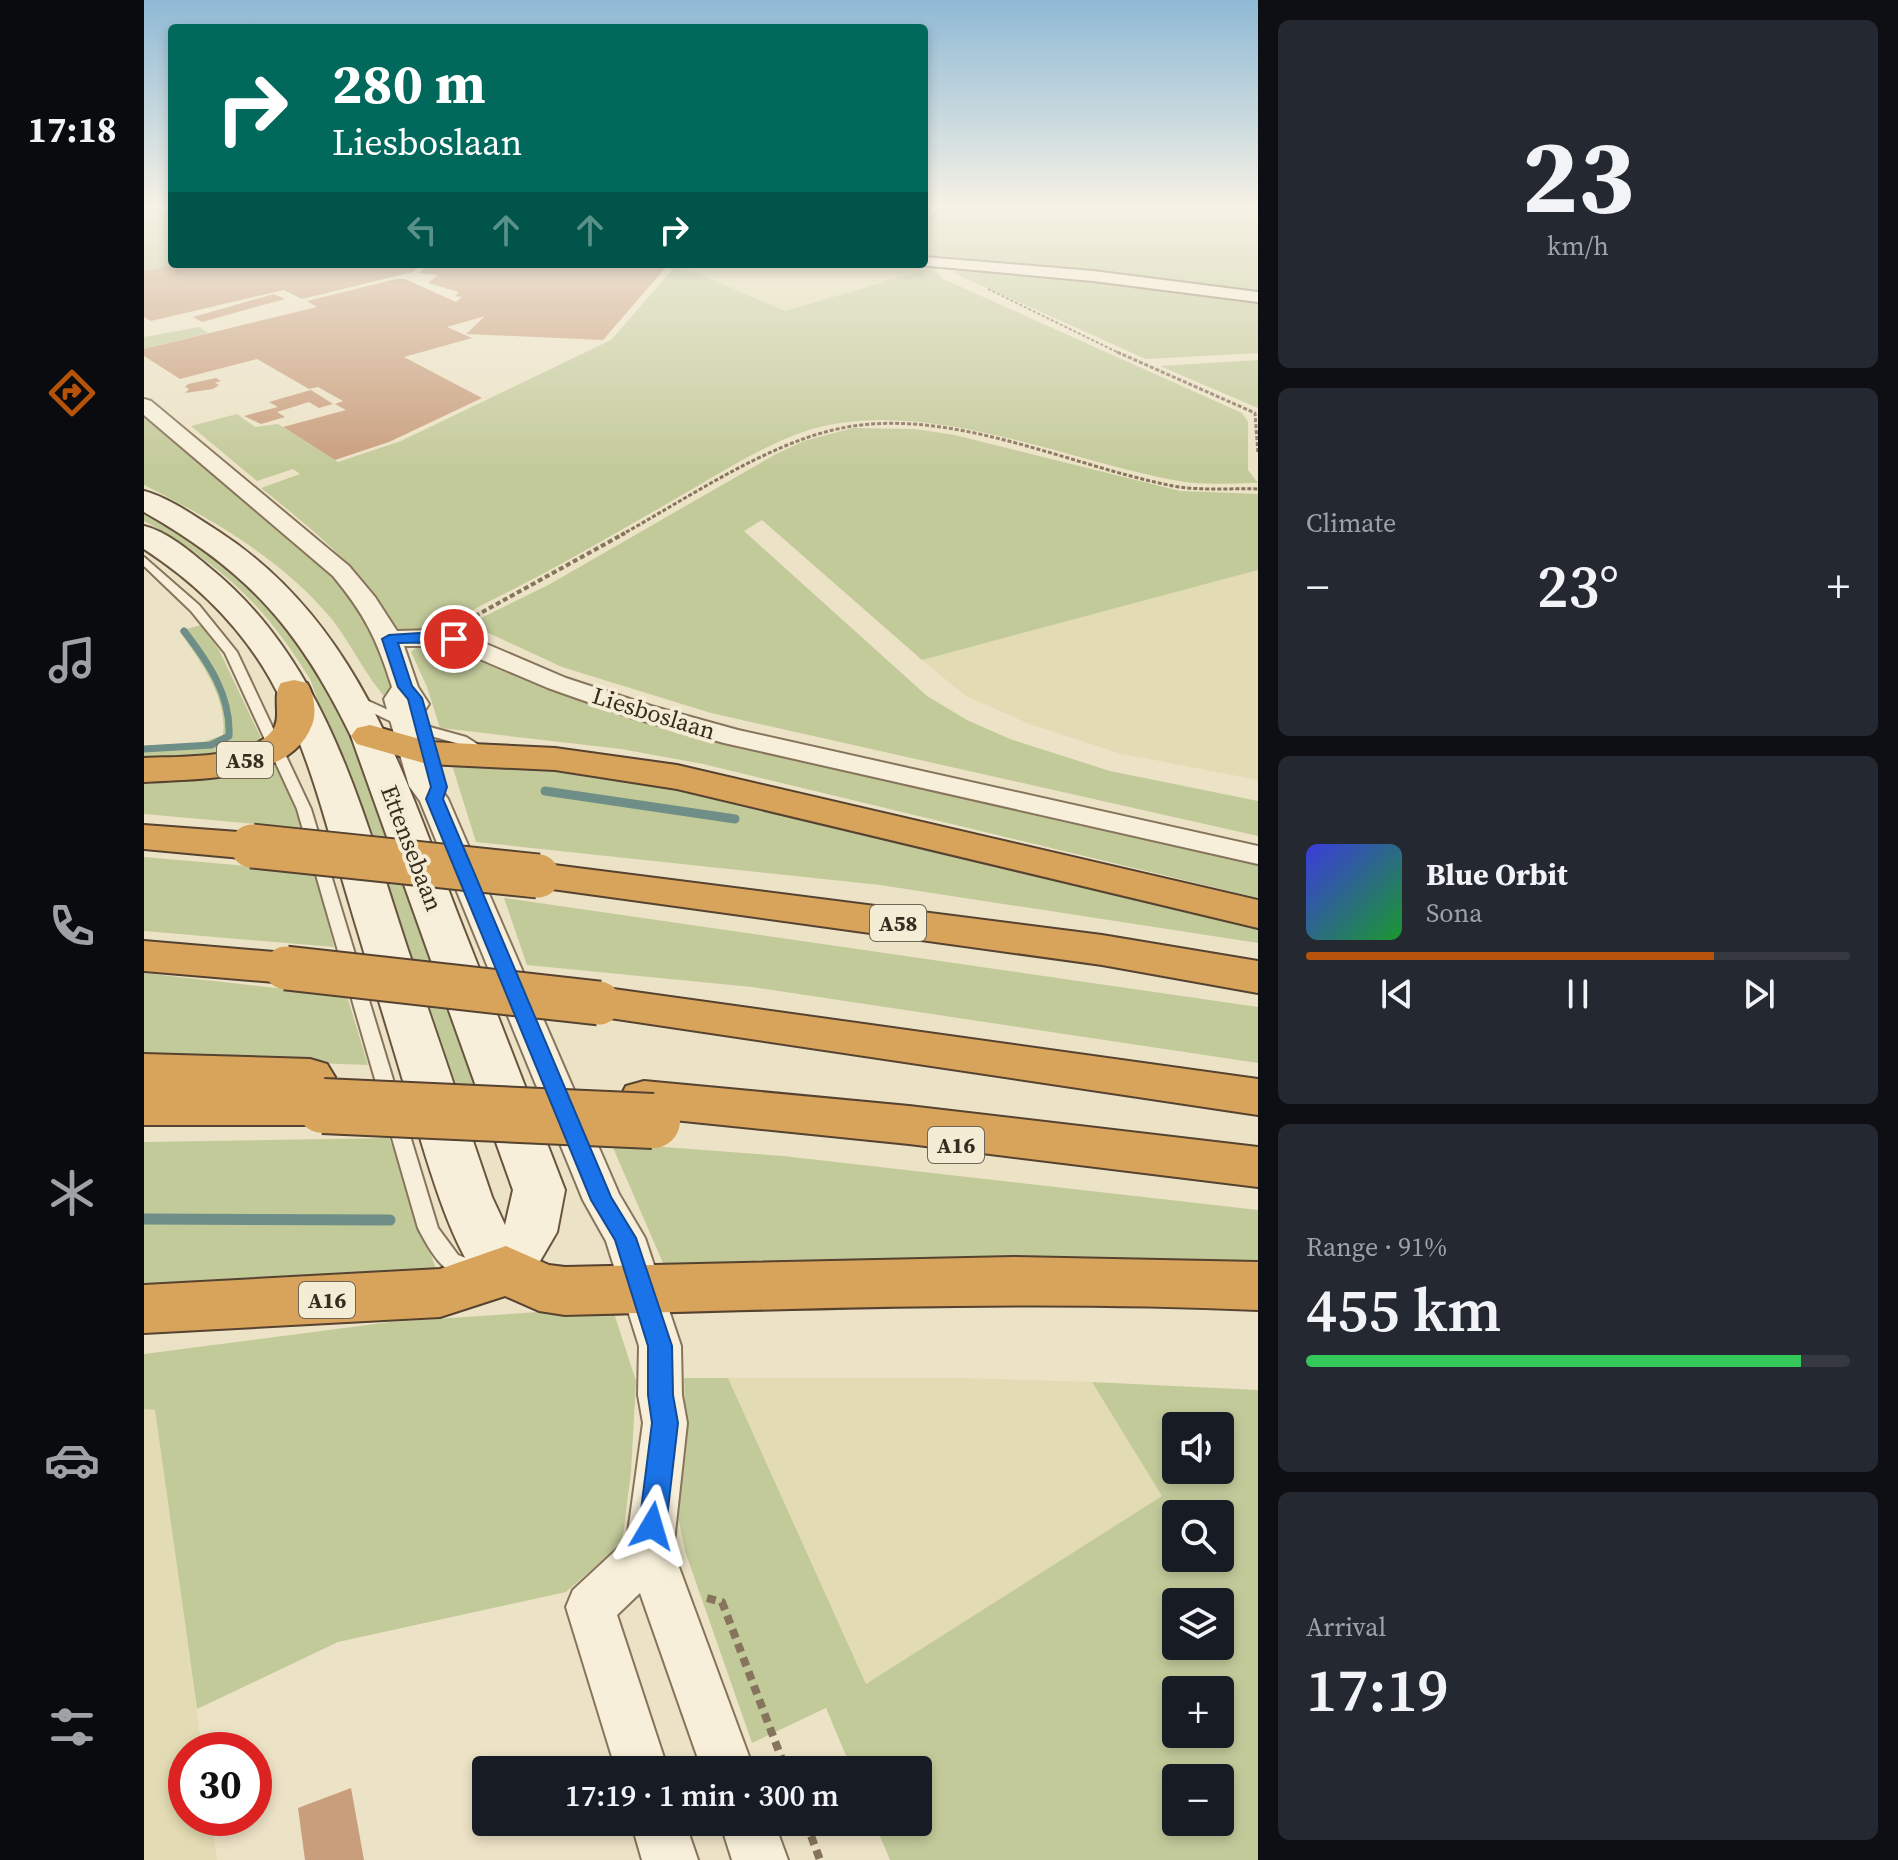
<!DOCTYPE html>
<html lang="en">
<head>
<meta charset="utf-8">
<style>
	body { margin:0; font-family:"Source Serif 4",serif; background:#242831; color:#f1f3f6; height:100vh; display:flex; flex-direction:column; font-size:30px; white-space:nowrap }
	* { box-sizing:border-box; margin:0 }
	p { font-size:26px; color:#9ea1a6 }
	.icon { flex:none; width:44px; height:44px; fill:none; stroke:currentColor; stroke-width:2; stroke-linecap:round; stroke-linejoin:round }
	.map { position:relative; flex:1; overflow:hidden }
	.panel { display:flex; flex-direction:column; gap:20px; padding:20px; background:#0d0f14; width:640px }
	.panel>* { flex:none }
	.banner { position:absolute; left:24px; top:24px; width:760px; height:244px; border-radius:8px; box-shadow:0 4px 12px #0003; background:#00695c; color:#fff; overflow:hidden }
	.buttons { position:absolute; left:1018px; top:1412px; display:grid; gap:16px }
	.buttons a { display:grid; place-items:center; width:72px; height:72px; border-radius:8px; background:#171b24; box-shadow:0 4px 12px #0003; font-size:40px }
	.speed { position:absolute; left:24px; top:1732px; display:flex; gap:16px; font-size:40px; font-weight:700; text-align:center }
	.speed>* { display:grid; place-content:center; width:104px; height:104px; border-radius:50%; background:#171b24; box-shadow:0 4px 12px #0003; line-height:1 }
	.speed .limit { border:12px solid #d22; background:#fff; color:#111 }
	.pin { position:absolute; display:grid; place-items:center; width:68px; height:68px; color:#fff; margin:-34px; border:4px solid #fff; border-radius:50%; box-shadow:0 2px 8px #0007 }
	.me { position:absolute; width:88px; margin:-44px; rotate:7deg; stroke-linejoin:round; filter:drop-shadow(0 0 6px #0008) }
	.turn { display:flex; align-items:center; gap:28px; height:168px; padding:0 32px; font-size:36px }
	.turn .icon { width:104px; height:104px; stroke-width:2.5 }
	.turn b { display:block; font-size:56px; line-height:68px }
	.lanes { display:flex; align-items:center; height:76px; padding:0 32px; background:#0003; justify-content:center; gap:40px; direction:ltr }
	.lanes .off { opacity:.35 }
	.big { font-size:60px; font-weight:600; line-height:1.1 }
	.panel .widget { flex:1; display:flex; flex-direction:column; justify-content:center; gap:12px; min-width:0; padding:0 28px; border-radius:12px; background:#242831 }
	.panel .dial { align-items:center; gap:0 }
	.dial b { font-size:104px; line-height:1 }
	.song { display:flex; align-items:center; gap:24px }
	.cover { width:96px; height:96px; border-radius:12px; background:linear-gradient(135deg,hsl(240 70% 55%),hsl(130 70% 35%)) }
	.played { height:8px; border-radius:4px; background:linear-gradient(90deg,#b45309 75%,#363941 75%) }
	.keys { display:flex; justify-content:space-around; direction:ltr }
	.heat { display:flex; justify-content:space-between; align-items:center; font-size:44px; direction:ltr }
	.charge { height:12px; border-radius:6px; background:linear-gradient(90deg,#34c759 91%,#363941 0) }
	.trip { position:absolute; left:328px; top:1756px; width:460px; height:80px; border-radius:8px; background:#171b24; box-shadow:0 4px 12px #0003; font-weight:600; line-height:80px; text-align:center }
	main { display:flex; flex:1; min-height:0 }
	.menu { display:flex; flex-direction:column; width:144px; justify-content:space-around; align-items:center; background:#090b0e; color:#9ea1a6 }
	.menu .icon { width:56px; height:56px }
	.menu .on { color:#b45309 }
	.menu b { font-size:36px; color:#f1f3f6 }
	.map>svg:first-child { display:block }
	.farmland { fill:#e2dbb3 }
	.green { fill:#c3ca9a; fill-rule:evenodd }
	.lines { fill:none; stroke-linecap:round; stroke-linejoin:round }
	.stream-far3 { stroke:#6e8e87; stroke-width:4 }
	.stream-far2 { stroke:#6e8e87; stroke-width:7 }
	.stream-far1 { stroke:#6e8e87; stroke-width:9 }
	.stream { stroke:#6e8e87; stroke-width:11 }
	.building { fill:#c99e7d }
	.lane-casing { stroke:#87745c; stroke-width:4 }
	.street-casing { stroke:#87745c; stroke-width:4 }
	.secondary-casing { stroke:#69553f; stroke-width:4 }
	.highway-casing { stroke:#554230; stroke-width:4 }
	.path-far3 { stroke:#87745c; stroke-width:2; stroke-dasharray:3 2; stroke-linecap:butt }
	.path-far2 { stroke:#87745c; stroke-width:3; stroke-dasharray:4 2; stroke-linecap:butt }
	.path-far1 { stroke:#87745c; stroke-width:4; stroke-dasharray:5 3; stroke-linecap:butt }
	.path { stroke:#87745c; stroke-width:8; stroke-dasharray:9 6; stroke-linecap:butt }
	.lane { fill:#f7efd9; fill-rule:evenodd }
	.street { fill:#f7efd9; fill-rule:evenodd }
	.secondary { fill:#f7efd9; fill-rule:evenodd }
	.highway { fill:#d8a35a; fill-rule:evenodd }
	.highway-bridge-far1-casing { stroke:#554230; stroke-width:47; stroke-linecap:butt }
	.highway-bridge-casing { stroke:#554230; stroke-width:58; stroke-linecap:butt }
	.highway-bridge-far1 { stroke:#d8a35a; stroke-width:43 }
	.highway-bridge { stroke:#d8a35a; stroke-width:54 }
	.route { fill:#1a73e8; stroke:#114b97; stroke-width:2 }
	.labels { text-anchor:middle; dominant-baseline:central; stroke-width:8; stroke-linejoin:round; paint-order:stroke }
	.shield { fill:#f4ecd5; stroke:#706656; stroke-width:2 }
	.shield-label { font-size:22px; font-weight:bold; fill:#382c1f }
	.street-label { font-size:24px; fill:#382c1f; stroke:#f4ecd5 }
</style>
</head>
<body>
<main>
<nav class="menu">
<b>17:18</b>
<svg class="icon on" aria-label="directions" viewBox="0 0 24 24"><path d="M12 3l9 9-9 9-9-9zM9 14v-3h6M13 9l2 2-2 2"/></svg>
<svg class="icon" aria-label="music" viewBox="0 0 24 24"><path d="M9 18V5l10-2v13"/><circle cx="6" cy="18" r="3"/><circle cx="16" cy="16" r="3"/></svg>
<svg class="icon" aria-label="phone" viewBox="0 0 24 24"><path d="M5 4h4l2 5-3 2q2 4 5 5l2-3 5 2v4C11 20 4 13 5 4z"/></svg>
<svg class="icon" aria-label="climate" viewBox="0 0 24 24"><path d="M12 3v18M4 7l16 10M4 17L20 7"/></svg>
<svg class="icon" aria-label="car" viewBox="0 0 24 24"><path d="M5 17H2v-5l4-1 3-4h7l3 4 3 1v5h-3M9 17h6M6 11h13"/><circle cx="7" cy="17" r="2"/><circle cx="17" cy="17" r="2"/></svg>
<svg class="icon" aria-label="filters" viewBox="0 0 24 24"><path d="M4 7h16M4 17h16"/><circle cx="9" cy="7" r="2"/><circle cx="15" cy="17" r="2"/></svg>
</nav>
<div class="map">
<svg width="1114" height="1860" viewBox="0 0 1114 1860">
	<rect width="100%" height="100%" fill="#ece2c6"/>
	<g class="farmland">
		<polygon points="519,264 763,264 791,267 641,311 555,274"/>
		<polygon points="1114,570 1114,780 974,753 883,723 822,696 778,660"/>
		<polygon points="584,1378 817,1378 948,1382 1019,1496 722,1684"/>
		<polygon points="0,1409 11,1410 58,1750 42,1750 42,1818 67,1818 73,1860 0,1860"/>
	</g>
	<g class="green">
		<polygon points="0,208 20,208 18,214 28,214 28,264 39,264 0,272"/>
		<polygon points="798,208 1114,208 1114,294 780,258 780,224"/>
		<path d="M527,266L555,274L641,311L791,267L797,278L1098,413L1104,422V470L1114,483C1086,483 1057,486 1029,480C916,459 770,392 656,433C613,449 573,475 533,498C472,533 411,569 348,600C318,615 286,638 252,631C219,568 171,532 117,488L156,474L149,469L113,481L47,426L93,414L111,427L134,424L194,462L257,441L467,340L527,271Z"/>
		<polygon points="809,268 940,278 1114,300 1114,353 1002,359 812,274"/>
		<polygon points="55,327 64,333 0,349 0,337"/>
		<polygon points="1114,360 1114,408 1016,366"/>
		<path d="M0,413C70,471 180,548 225,626C239,650 245,681 251,707C224,683 209,645 186,617C135,557 69,520 0,485Z"/>
		<polygon points="709,428 771,429 811,435 1036,491 1114,494 1114,570 778,660 618,520 600,531 783,696 823,720 866,739 966,771 1114,801 1114,836 567,713 418,667 325,624 406,584 632,454 660,441"/>
		<path d="M0,510L90,567L139,615L204,722L359,1141L330,1138L166,679C119,603 77,565 0,521Z"/>
		<path d="M57,625L75,650L118,740L65,755L0,760V746L57,743L79,735C84,698 56,660 35,631Z"/>
		<polygon points="293,644 417,694 606,750 1114,863 1114,898 559,764 477,749 296,728 283,687 267,652 274,646"/>
		<polygon points="132,760 158,828 0,814 0,777"/>
		<polygon points="308,765 380,767 517,783 1114,921 1114,943 736,885 332,842"/>
		<polygon points="0,857 171,872 190,947 0,931"/>
		<polygon points="360,898 1114,1007 1114,1063 608,987 383,965"/>
		<polygon points="0,973 203,996 224,1065 0,1057"/>
		<polygon points="245,1138 292,1269 258,1279 0,1293 0,1142"/>
		<polygon points="467,1143 639,1156 1114,1210 1114,1264 979,1258 522,1270"/>
		<polygon points="468,1307 492,1381 487,1472 478,1543 422,1592 194,1642 53,1709 11,1410 0,1409 0,1354 246,1322"/>
		<path d="M540,1378H584L722,1684L1018,1496L948,1382L1114,1390V1860H746L730,1822H774V1770H708L682,1708L608,1743L541,1551L531,1502L542,1439ZM1032,1426H1076V1470H1032ZM1032,1514H1076V1558H1032ZM1032,1602H1076V1646H1032ZM1032,1690H1076V1734H1032ZM1032,1778H1076V1822H1032Z"/>
	</g>
	<g class="lines">
		<polyline class="stream-far3" points="757,264 769,266"/>
		<path class="stream-far2" d="M0,749L67,745L85,736C87,695 64,662 40,631"/>
		<polyline class="stream-far1" points="401,791 591,819"/>
		<polyline class="stream" points="0,1219 246,1220"/>
	</g>
	<g class="building">
		<polygon points="35,264 280,264 269,272 158,299 140,290 7,321 0,317 0,271"/>
		<polygon points="286,264 523,266 459,340 322,334 341,316 303,327 328,338 260,357 338,398 245,442 191,460 139,427 202,410 191,404 199,401 174,387 165,389 113,359 36,379 0,356 0,349 173,307 163,301 252,279 261,279 312,302 318,297 311,296 315,292 284,283 294,275 274,273"/>
		<polygon points="130,294 141,299 58,322 49,317"/>
		<polygon points="72,378 77,381 71,383 75,385 69,389 41,393 45,389 41,387 44,384"/>
		<polygon points="167,390 189,404 175,408 165,402 133,412 141,417 117,424 100,416 134,407 125,402"/>
		<polygon points="207,1788 220,1860 161,1860 154,1808"/>
	</g>
	<g class="lines">
		<g class="lane-casing">
			<g id="lane">
				<path d="M0,557L55,605L93,652L167,809L294,1228L314,1255L335,1263L338,1269L335,1275C304,1286 286,1251 274,1228L153,809L81,653L47,611L0,566Z"/>
				<polygon points="209,694 275,724 322,737 349,754 342,758 312,743 265,730 204,701 202,698"/>
			</g>
		</g>
		<g class="street-casing">
			<g id="street">
				<polygon points="782,208 797,208 780,222"/>
				<polygon points="780,257 949,271 1114,292 1114,302 949,281 775,265 780,264"/>
				<path d="M0,399L7,401L205,566L231,597L253,631L291,630L319,634L422,678L507,706L594,730L1114,846V864L580,743L489,718L404,688L305,646H260L274,687L285,704L281,710L270,711L293,784L304,799L475,1194L501,1238L537,1346L538,1395L543,1423L529,1551L610,1770H558L496,1593L473,1615L524,1770H472L422,1607L429,1590L483,1540L499,1423L494,1395L495,1346L462,1241L439,1200L276,801L265,786L240,699L248,687C233,639 221,615 189,576L0,415Z"/>
				<polygon points="487,1822 541,1822 554,1860 498,1860"/>
				<polygon points="576,1822 630,1822 644,1860 588,1860"/>
			</g>
		</g>
		<g class="secondary-casing">
			<path id="secondary" d="M0,491C26,498 52,517 74,531C216,623 260,776 318,925C353,1013 387,1102 421,1190L413,1232L382,1285C368,1290 355,1295 342,1285C309,1259 280,1149 267,1108C245,1032 221,957 199,882C182,822 166,761 139,704C109,639 60,588 0,549V526C24,532 47,552 66,568C184,664 218,811 264,950C292,1032 320,1114 348,1197L361,1225L369,1190L207,736C155,629 104,571 0,512Z"/>
		</g>
		<g class="highway-casing">
			<g id="highway">
				<path d="M150,680L163,683C170,694 173,713 168,725C146,783 52,778 0,782V758C33,756 106,760 128,731C139,717 127,698 137,683Z"/>
				<polygon points="226,725 286,742 411,748 533,765 1114,900 1114,928 533,789 411,770 283,764 213,744 207,736 213,728"/>
				<polygon points="0,825 108,833 123,837 129,846 123,855 108,859 0,849"/>
				<polygon points="394,863 958,935 1114,961 1114,993 958,965 379,885 373,876 379,867"/>
				<polygon points="0,941 142,953 158,957 165,968 158,979 142,983 0,971"/>
				<polygon points="455,987 1114,1079 1114,1115 439,1014 432,1003 439,992"/>
				<polygon points="0,1054 166,1059 183,1064 191,1077 184,1089 197,1093 204,1106 197,1119 179,1125 0,1125"/>
				<polygon points="500,1081 765,1106 1114,1147 1114,1187 765,1144 500,1117 482,1112 475,1099 482,1086"/>
				<path d="M362,1246L405,1265L421,1267L869,1257L1114,1262V1310C883,1300 652,1309 421,1315L395,1311L361,1296L296,1317L0,1333V1285L296,1269Z"/>
			</g>
		</g>
		<polyline class="path-far3" points="844,289 977,354"/>
		<g class="path-far2">
			<polyline points="973,352 1111,413 1114,454"/>
			<path d="M477,535C542,499 618,447 689,430C800,403 922,465 1029,486C1057,491 1086,488 1114,489"/>
		</g>
		<polyline class="path-far1" points="324,620 481,533"/>
		<g class="path">
			<polyline points="563,1598 578,1602 642,1770"/>
			<polyline points="662,1822 676,1860"/>
		</g>
		<use href="#lane" class="lane"/>
		<use href="#street" class="street"/>
		<use href="#secondary" class="secondary"/>
		<use href="#highway" class="highway"/>
		<g class="highway-bridge-far1-casing">
			<g id="highway-bridge-far1">
				<polyline points="108,846 394,876"/>
				<polyline points="142,968 455,1003"/>
			</g>
		</g>
		<g class="highway-bridge-casing">
			<polyline id="highway-bridge" points="179,1106 509,1121"/>
		</g>
		<use href="#highway-bridge-far1" class="highway-bridge-far1"/>
		<use href="#highway-bridge" class="highway-bridge"/>
	</g>
	<linearGradient id="sky" x2="0" y2="1"><stop stop-color="#8eb9d5"/><stop offset="0.44" stop-color="#f6f2e5"/><stop offset="1" stop-color="#f6f2e5" stop-opacity="0"/></linearGradient>
	<rect width="1114" height="469" fill="url(#sky)"/>
	<path class="route" d="M291,632L317,639C308,645 268,642 254,643L268,686L278,698L303,787L299,799L467,1197L492,1238L528,1346L529,1395L534,1423L522,1526L518,1535L508,1538L499,1535L495,1526L508,1423L504,1395V1346L471,1240L447,1200L282,799L287,787L264,699L254,687L238,639L245,635Z"/>
	<g class="labels">
		<g class="shield">
			<rect x="73" y="742" width="56" height="36" rx="6"/>
			<rect x="726" y="905" width="56" height="36" rx="6"/>
			<rect x="784" y="1127" width="56" height="36" rx="6"/>
			<rect x="155" y="1282" width="56" height="36" rx="6"/>
		</g>
		<g class="shield-label">
			<text x="101" y="760">A58</text>
			<text x="754" y="923">A58</text>
			<text x="812" y="1145">A16</text>
			<text x="183" y="1300">A16</text>
		</g>
		<g class="street-label">
			<text transform="translate(510 713) rotate(17)">Liesboslaan</text>
			<text transform="translate(268 848) rotate(69)">Ettensebaan</text>
		</g>
	</g>
</svg>
<div class="buttons">
<a><svg class="icon" aria-label="sound" viewBox="0 0 24 24"><path d="M4 9h4l5-4v14l-5-4H4zM17 9q2 3 0 6"/></svg></a>
<a><svg class="icon" aria-label="search" viewBox="0 0 24 24"><circle cx="10" cy="10" r="6"/><path d="M15 15l6 6"/></svg></a>
<a><svg class="icon" aria-label="layers" viewBox="0 0 24 24"><path d="M12 4l9 5-9 5-9-5zM3 14l9 5 9-5"/></svg></a>
<a>+</a>
<a>−</a>
</div>
<div class="speed"><div class="limit">30</div></div>
<div class="pin" style="left:310px;top:639px;background:#d93025"><svg class="icon" aria-label="arrive" viewBox="0 0 24 24"><path d="M6 21V4h12l-3 4 3 4H6"/></svg></div>
<svg class="me" style="left:508px;top:1526px" viewBox="-20 -20 40 40"><path d="M0-17L14 15 0 8-14 15z" fill="#1a73e8" stroke="#fff" stroke-width="4"/></svg>
<div class="trip">17:19 · 1 min · 300 m</div>
<div class="banner">
<div class="turn"><svg class="icon" aria-label="right" viewBox="0 0 24 24"><path d="M7 20v-9h11M14 6l5 5-5 5"/></svg><div><b>280 m</b>Liesboslaan</div></div>
<div class="lanes"><svg class="icon off" aria-label="left" viewBox="0 0 24 24"><path d="M17 20v-9H6M10 6l-5 5 5 5"/></svg><svg class="icon off" aria-label="ahead" viewBox="0 0 24 24"><path d="M12 20V5M6 11l6-6 6 6"/></svg><svg class="icon off" aria-label="ahead" viewBox="0 0 24 24"><path d="M12 20V5M6 11l6-6 6 6"/></svg><svg class="icon" aria-label="right" viewBox="0 0 24 24"><path d="M7 20v-9h11M14 6l5 5-5 5"/></svg></div>
</div>
</div>
<section class="panel">
<div class="widget dial"><b>23</b><p>km/h</p></div>
<div class="widget"><p>Climate</p>
<div class="heat"><a>−</a><b class="big">23°</b><a>+</a></div>
</div>
<div class="widget">
<div class="song"><i class="cover"></i><div><b>Blue Orbit</b><p>Sona</p></div></div>
<div class="played"></div>
<div class="keys"><svg class="icon" aria-label="previous" viewBox="0 0 24 24"><path d="M18 5L8 12l10 7zM5 5v14"/></svg><svg class="icon" aria-label="pause" viewBox="0 0 24 24"><path d="M8 5v14M16 5v14"/></svg><svg class="icon" aria-label="next" viewBox="0 0 24 24"><path d="M6 5l10 7-10 7zM19 5v14"/></svg></div>
</div>
<div class="widget"><p>Range · 91%</p><b class="big">455 km</b><div class="charge"></div></div>
<div class="widget"><p>Arrival</p><b class="big">17:19</b></div>
</section>
</main>
</body>
</html>
